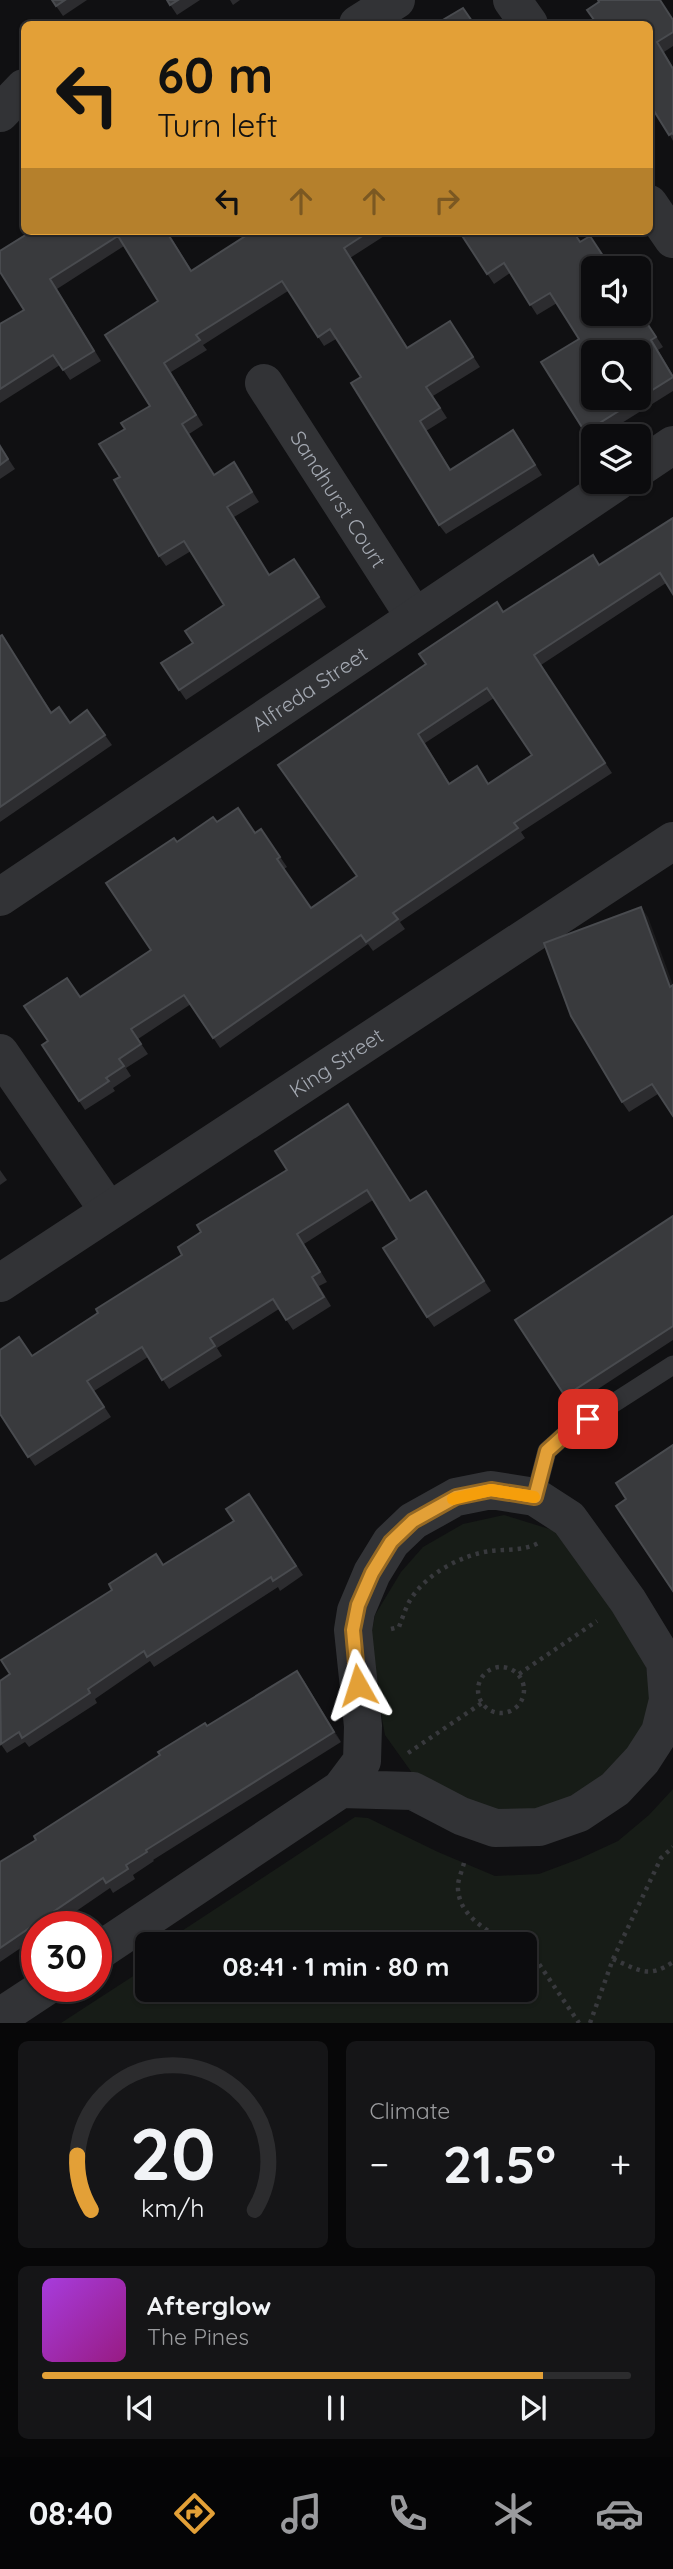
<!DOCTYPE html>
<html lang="en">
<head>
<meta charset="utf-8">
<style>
	body { margin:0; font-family:Quicksand,sans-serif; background:#151517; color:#f1f3f6; height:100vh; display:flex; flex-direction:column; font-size:26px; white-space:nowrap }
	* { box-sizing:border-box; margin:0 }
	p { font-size:23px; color:#9a9b9e }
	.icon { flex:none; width:38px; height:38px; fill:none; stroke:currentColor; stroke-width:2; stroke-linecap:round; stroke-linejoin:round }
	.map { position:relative; height:2023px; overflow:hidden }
	.panel { display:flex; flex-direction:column; gap:18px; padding:18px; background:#070708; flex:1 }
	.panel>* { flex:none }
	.banner { position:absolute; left:21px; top:21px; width:632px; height:214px; border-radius:10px; box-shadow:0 2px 5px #0004,0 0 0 2px #2c2c2e; background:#e3a037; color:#111; overflow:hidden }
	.controls { position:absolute; left:581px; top:256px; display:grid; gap:14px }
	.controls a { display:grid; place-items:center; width:70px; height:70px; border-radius:10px; background:#0c0c0e; box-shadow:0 2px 5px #0004,0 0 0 2px #2c2c2e; font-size:35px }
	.speed { position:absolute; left:21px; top:1911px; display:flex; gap:14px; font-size:35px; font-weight:700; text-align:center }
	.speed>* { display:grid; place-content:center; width:91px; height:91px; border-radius:50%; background:#0c0c0e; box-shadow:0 2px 5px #0004,0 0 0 2px #2c2c2e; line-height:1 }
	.speed .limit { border:10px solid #d22; background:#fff; color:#111 }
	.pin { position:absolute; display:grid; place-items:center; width:60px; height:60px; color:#fff; margin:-30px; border-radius:14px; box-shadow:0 4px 10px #0006 }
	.me { position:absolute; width:77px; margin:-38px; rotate:354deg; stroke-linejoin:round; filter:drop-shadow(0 0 5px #0008) }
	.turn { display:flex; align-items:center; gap:24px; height:147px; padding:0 21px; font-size:32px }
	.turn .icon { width:91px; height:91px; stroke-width:2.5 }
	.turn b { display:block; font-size:49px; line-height:60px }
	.lanes { display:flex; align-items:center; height:66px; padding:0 21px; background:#0003; justify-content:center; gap:35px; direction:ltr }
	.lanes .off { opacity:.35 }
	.big { font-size:52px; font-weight:700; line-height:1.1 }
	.panel .card { flex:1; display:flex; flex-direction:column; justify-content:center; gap:10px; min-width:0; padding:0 24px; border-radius:10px; background:#151517 }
	.panel .dial { align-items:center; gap:0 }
	.dial svg { height:182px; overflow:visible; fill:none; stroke:#2c2c2e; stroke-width:7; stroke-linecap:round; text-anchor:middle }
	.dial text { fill:#f1f3f6; stroke:none }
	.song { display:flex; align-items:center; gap:21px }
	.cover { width:84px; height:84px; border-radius:10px; background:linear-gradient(135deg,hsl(280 70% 55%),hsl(310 70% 35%)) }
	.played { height:7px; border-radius:4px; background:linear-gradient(90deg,#e3a037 85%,#2c2c2e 85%) }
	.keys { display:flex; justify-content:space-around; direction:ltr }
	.heat { display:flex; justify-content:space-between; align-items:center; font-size:38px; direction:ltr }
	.panel .tiles { flex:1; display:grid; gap:18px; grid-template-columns:1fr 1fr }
	.card:last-child { grid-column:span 2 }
	.trip { position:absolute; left:135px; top:1932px; width:402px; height:70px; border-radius:10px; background:#0c0c0e; box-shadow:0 2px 5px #0004,0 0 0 2px #2c2c2e; font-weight:700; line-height:70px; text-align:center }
	.menu { display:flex; height:112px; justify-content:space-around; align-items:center; background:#050506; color:#9a9b9e }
	.menu .icon { width:49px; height:49px }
	.menu .current { color:#e3a037 }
	.menu b { font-size:32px; color:#f1f3f6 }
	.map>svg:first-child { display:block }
	.green { fill:#171c17 }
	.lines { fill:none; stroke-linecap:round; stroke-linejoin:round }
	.path { stroke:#38393d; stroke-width:4.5; stroke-dasharray:3.5 5; stroke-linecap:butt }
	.lane { stroke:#323336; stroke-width:19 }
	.street { stroke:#323336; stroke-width:38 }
	.wall { fill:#2c2c2f; fill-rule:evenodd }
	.shaded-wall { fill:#1b1b1d }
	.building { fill:#393a3d; stroke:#494b4f; stroke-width:2; fill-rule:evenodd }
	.route-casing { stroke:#946824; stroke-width:18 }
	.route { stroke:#e3a037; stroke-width:12 }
	.slow { stroke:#f59e0b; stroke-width:12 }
	.labels { text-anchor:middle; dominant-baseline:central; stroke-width:7; stroke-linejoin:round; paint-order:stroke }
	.street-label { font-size:21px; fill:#a3a8b1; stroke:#0b0b0c }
</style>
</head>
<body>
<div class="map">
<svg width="673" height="2023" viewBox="0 0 673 2023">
	<rect width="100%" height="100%" fill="#101012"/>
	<g class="green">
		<polygon points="504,1515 559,1532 645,1659 652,1706 634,1759 535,1822 420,1784 385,1735 369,1647 375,1615 401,1572 423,1547 463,1524"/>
		<polygon points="673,1789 673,2023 61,2023 141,1971 139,1959 147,1954 147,1990 525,1990 525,1944 162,1944 355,1817 368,1818 438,1852 495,1876 539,1874 579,1859 618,1841 649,1815"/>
	</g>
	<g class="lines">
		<g class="path">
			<path d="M391,1629L399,1627C402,1619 405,1610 409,1602C424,1575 461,1555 490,1551C506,1549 524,1551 538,1543"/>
			<circle cx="501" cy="1690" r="23"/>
			<polyline points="519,1674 597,1621"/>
			<polyline points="408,1753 482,1703"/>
			<path d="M464,1863C462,1870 459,1878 458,1884C456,1915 487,1930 509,1944"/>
			<polyline points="525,1955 539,1964 579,2023"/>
			<path d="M613,1959C639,1970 648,1979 673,1962"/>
			<polyline points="590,2023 613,1959 661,1858 673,1847"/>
		</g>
		<polyline class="lane" points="535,1497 547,1451 567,1433 673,1365"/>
		<g class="street">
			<polyline points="512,0 529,24"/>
			<polyline points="358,24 396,0"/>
			<polyline points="0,113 24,88"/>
			<polyline points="649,204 673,239"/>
			<path id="s1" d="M264,383L414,616"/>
			<polyline points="639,468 673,445"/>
			<path id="s2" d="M0,897L618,481"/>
			<polyline points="0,1053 108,1210"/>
			<path id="s3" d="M0,1283L673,841"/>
			<polyline points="96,1953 341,1789 362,1761 363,1726 353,1630 356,1611 372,1573 391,1542 413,1521 456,1497 491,1490 535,1497 569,1519 628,1601 665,1662 668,1700 660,1732 642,1760 615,1789 579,1813 539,1827 495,1828 461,1816 413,1791 341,1789"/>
			<polyline points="0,2017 47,1986"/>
		</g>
	</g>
	<g class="wall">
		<polygon points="52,0 87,0 63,16"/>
		<polygon points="167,0 200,0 177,15"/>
		<polygon points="230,0 240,0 233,5"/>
		<polygon points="599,2 673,19 673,46 664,52 673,67 673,141"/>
		<polygon points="32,231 167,231 192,271 250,233 248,231 392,231 350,258 408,348 457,331 480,367 433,396 447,418 426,431 451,470 520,440 542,475 446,534 439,525 361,377 336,339 324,346 288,291 203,345 207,350 171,372 203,425 189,434 214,475 234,462 259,502 234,517 269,575 294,559 326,607 186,700 161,663 193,643 224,605 191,551 166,566 159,556 120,477 125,429 150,406 158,301 124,246 57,289 101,361 70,380 60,365 0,403 0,324 24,310"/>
		<polygon points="459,231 580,242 639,310 663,347 658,350 673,375 673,391 601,436 593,436 593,441 592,442 585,432 579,339 557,303 537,315 510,273 494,284"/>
		<polygon points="0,446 15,469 0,479"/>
		<path d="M673,518L666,583L541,665L612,773L521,832L525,838L400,922L405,929L373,951L368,944L220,1048L191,1004L138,1039L148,1054L126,1068L131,1076L113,1088L115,1091L85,1110L42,1045L151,950L177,842L217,822L255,833L261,829L287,867L284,869L311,908L357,876L278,765L503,612L600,565ZM494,698L532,755L489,783L450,784L425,743Z"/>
		<polygon points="0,636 52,712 70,723 87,710 112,745 0,822"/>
		<polygon points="648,917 658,1094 629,1112 622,1102"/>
		<polygon points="0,1170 7,1180 0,1185"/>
		<polygon points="287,1170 411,1201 426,1191 491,1291 434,1327 427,1317 397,1239 373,1200 304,1244 327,1282 319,1286 331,1306 293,1330 279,1309 217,1348 222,1356 169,1389 148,1357 94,1391 111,1417 35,1466 0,1414 32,1356 98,1313 182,1255 201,1232"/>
		<polygon points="673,1216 673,1340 572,1406 515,1320"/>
		<polygon points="249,1494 303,1575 280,1591 278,1587 154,1667 150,1661 95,1699 97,1703 29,1747 25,1742 7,1753 0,1743 164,1565 234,1521"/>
		<polygon points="304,1681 341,1742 153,1860 154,1861 133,1875 135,1879 113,1893 110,1888 53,1927 37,1927 37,1937 0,1962 0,1862 36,1840 207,1726"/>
	</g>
	<g class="shaded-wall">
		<polygon points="641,907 648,917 673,985 670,987"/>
		<polygon points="297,1671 304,1681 341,1742 334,1732"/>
	</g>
	<g class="building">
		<polygon points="52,0 65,0 56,6"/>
		<polygon points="167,0 178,0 170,5"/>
		<polygon points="598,0 660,0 673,20 673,32 657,42 673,69 673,134 672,133 669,135 649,103 649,24 597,24 587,10 599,2"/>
		<polygon points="463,8 474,24 436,24"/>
		<polygon points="32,231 166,231 191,271 250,233 248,231 370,231 344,248 407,348 450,321 473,357 426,387 440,408 420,421 450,470 513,430 535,465 439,525 351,383 361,377 330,329 318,337 282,281 196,335 200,340 164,363 196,415 182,424 214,475 234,462 252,492 227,507 269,575 294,559 319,597 179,690 161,663 193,643 185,631 224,605 184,541 159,556 114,480 120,477 99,444 125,429 121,423 150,406 105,335 158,301 118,236 50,279 94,351 63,370 53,355 0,389 0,324 24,310 0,272 0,251"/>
		<path d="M459,231H573L580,242L590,236L611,268H593V313H639V311L656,337L651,340L673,377L585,432L541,362L579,339L550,293L530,305L504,263L487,274ZM593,352H639V397H593Z"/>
		<polygon points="0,446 8,459 0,465"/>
		<path d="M673,518V594L660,573L534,655L605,763L514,823L518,828L393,913L398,919L366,942L361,935L213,1038L184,995L131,1029L141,1044L119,1059L124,1066L106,1078L109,1081L79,1101L42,1045L48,1041L24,1006L67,978L80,997L151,950L106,883L174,838L177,842L213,817L217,822L238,808L255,833L261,829L280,857L277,859L311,908L357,876L278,765L426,664L419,654L497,602L503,612L593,555L599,565ZM487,688L532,755L488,784L477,766L449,784L418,734Z"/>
		<polygon points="2,635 51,713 59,707 70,723 87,710 105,735 0,807 0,636"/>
		<polygon points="641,907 670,987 673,985 673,1116 652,1084 622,1102 571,1016 544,943"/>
		<polygon points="348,1104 410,1201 426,1191 484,1281 427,1317 383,1248 397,1239 367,1190 297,1234 320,1272 312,1277 324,1297 286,1320 273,1299 210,1338 215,1346 162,1380 142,1347 87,1381 104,1407 28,1457 0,1414 0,1350 19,1337 32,1356 98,1313 96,1309 182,1255 178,1247 201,1232 197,1225 287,1170 275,1151"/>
		<polygon points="673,1216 673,1326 565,1396 515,1320"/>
		<polygon points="673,1445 673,1591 616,1506 626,1499 616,1483"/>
		<polygon points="249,1494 296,1566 273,1581 271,1577 147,1657 144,1651 88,1689 90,1693 22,1738 19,1732 1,1744 0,1681 10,1674 1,1660 112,1590 109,1584 156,1554 163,1565 234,1521 226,1509"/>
		<polygon points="297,1671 334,1732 146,1850 147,1852 126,1865 128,1869 106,1883 103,1878 0,1948 0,1862 36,1840 34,1836 160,1755 158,1752 205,1723 207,1726"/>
	</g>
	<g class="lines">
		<g class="route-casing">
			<polyline id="route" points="358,1685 353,1630 358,1605 372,1573 391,1542 413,1521 456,1497 491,1490 535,1497 547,1451 567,1433 588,1419"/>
		</g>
		<use href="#route" class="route"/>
		<polyline class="slow" points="453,1499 491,1490 534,1497"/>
	</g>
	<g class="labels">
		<g class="street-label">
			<text stroke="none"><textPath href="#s1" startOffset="138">Sandhurst Court</textPath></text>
			<text stroke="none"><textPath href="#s2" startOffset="373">Alfreda Street</textPath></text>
			<text stroke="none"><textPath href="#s3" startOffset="402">King Street</textPath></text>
		</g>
	</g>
</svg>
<div class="controls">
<a><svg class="icon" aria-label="sound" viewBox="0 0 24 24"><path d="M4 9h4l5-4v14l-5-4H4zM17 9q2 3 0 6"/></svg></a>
<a><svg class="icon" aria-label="search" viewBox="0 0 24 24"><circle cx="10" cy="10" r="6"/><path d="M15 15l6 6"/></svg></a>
<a><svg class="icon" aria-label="layers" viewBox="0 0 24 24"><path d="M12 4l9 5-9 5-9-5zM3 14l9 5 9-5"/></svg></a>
</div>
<div class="speed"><div class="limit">30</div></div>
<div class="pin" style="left:588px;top:1419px;background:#d93025"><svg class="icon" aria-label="arrive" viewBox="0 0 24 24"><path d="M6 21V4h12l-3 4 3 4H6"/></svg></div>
<svg class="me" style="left:358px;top:1685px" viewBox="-20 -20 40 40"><path d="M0-17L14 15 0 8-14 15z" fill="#e3a037" stroke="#fff" stroke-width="4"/></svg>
<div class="trip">08:41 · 1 min · 80 m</div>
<div class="banner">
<div class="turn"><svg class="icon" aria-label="left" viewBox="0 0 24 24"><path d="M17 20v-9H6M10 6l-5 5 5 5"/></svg><div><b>60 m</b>Turn left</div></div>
<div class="lanes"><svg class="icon" aria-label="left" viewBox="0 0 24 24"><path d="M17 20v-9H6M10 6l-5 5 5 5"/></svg><svg class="icon off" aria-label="ahead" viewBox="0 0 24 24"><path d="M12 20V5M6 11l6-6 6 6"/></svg><svg class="icon off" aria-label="ahead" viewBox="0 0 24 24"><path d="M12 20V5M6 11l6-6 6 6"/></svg><svg class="icon off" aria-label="right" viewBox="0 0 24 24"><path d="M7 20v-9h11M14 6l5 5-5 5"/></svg></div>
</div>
</div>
<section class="panel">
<div class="tiles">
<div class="card dial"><svg viewBox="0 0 100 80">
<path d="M14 69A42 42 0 1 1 86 69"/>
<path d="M14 69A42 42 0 0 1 8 45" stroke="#e3a037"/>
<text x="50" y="56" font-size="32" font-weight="700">20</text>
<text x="50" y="72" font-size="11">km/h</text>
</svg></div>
<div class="card"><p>Climate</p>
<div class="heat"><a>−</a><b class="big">21.5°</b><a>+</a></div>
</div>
<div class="card">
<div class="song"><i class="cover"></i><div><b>Afterglow</b><p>The Pines</p></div></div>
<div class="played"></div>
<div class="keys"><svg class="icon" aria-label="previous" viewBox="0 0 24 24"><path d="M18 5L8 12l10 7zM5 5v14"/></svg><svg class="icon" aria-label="pause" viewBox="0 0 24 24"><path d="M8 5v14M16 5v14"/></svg><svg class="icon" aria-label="next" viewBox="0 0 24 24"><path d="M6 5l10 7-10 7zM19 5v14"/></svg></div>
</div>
</div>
</section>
<nav class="menu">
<b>08:40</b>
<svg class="icon current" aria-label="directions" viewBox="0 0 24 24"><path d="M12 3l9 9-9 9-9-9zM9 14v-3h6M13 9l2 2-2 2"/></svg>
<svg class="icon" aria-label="music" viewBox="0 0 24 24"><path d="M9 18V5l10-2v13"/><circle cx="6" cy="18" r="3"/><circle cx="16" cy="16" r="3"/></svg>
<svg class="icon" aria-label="phone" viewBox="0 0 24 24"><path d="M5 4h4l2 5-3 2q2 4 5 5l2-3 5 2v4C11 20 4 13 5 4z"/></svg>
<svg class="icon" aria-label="climate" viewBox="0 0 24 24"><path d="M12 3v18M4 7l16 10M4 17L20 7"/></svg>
<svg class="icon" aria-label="car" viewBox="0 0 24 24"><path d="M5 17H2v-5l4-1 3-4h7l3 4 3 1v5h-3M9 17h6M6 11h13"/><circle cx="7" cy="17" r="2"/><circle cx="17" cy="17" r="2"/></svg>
</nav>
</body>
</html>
